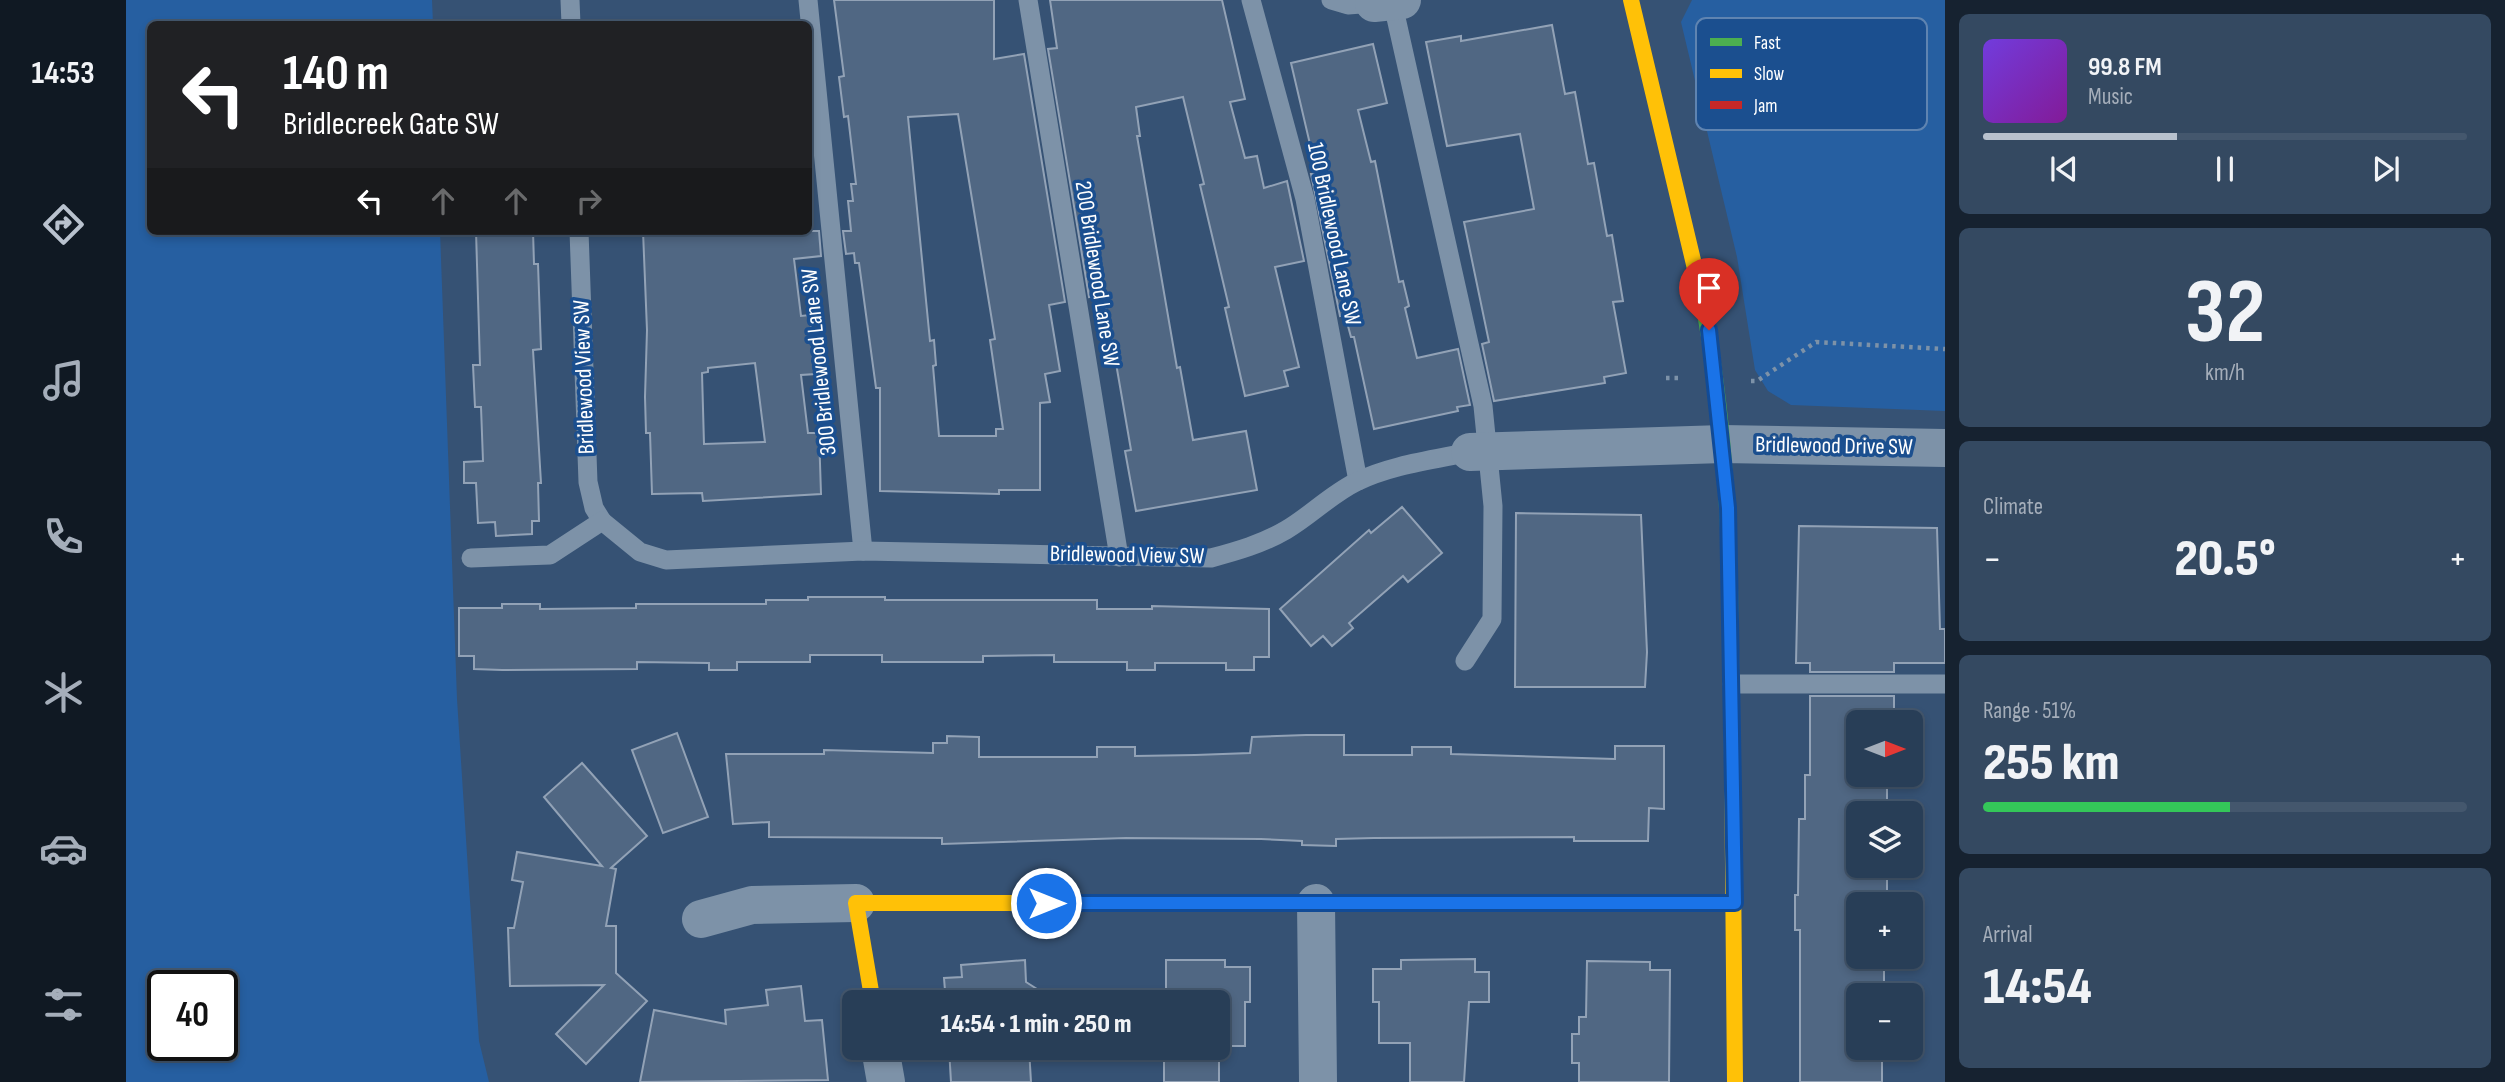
<!DOCTYPE html>
<html lang="en">
<head>
<meta charset="utf-8">
<style>
	body { margin:0; font-family:"Sofia Sans Condensed",sans-serif; background:#344961; color:#f1f3f6; height:100vh; display:flex; flex-direction:column; font-size:26px; white-space:nowrap }
	* { box-sizing:border-box; margin:0 }
	p { font-size:23px; color:#a5aeba }
	.icon { flex:none; width:38px; height:38px; fill:none; stroke:currentColor; stroke-width:2; stroke-linecap:round; stroke-linejoin:round }
	.map { position:relative; flex:1; overflow:hidden }
	.details { display:flex; flex-direction:column; gap:14px; padding:14px; background:#162230; width:560px }
	.details>* { flex:none }
	.guide { position:absolute; left:21px; top:21px; width:665px; height:214px; border-radius:10px; box-shadow:0 4px 10px #0003,0 0 0 2px #44576d; background:#202124; color:#fff; overflow:hidden }
	.needle { width:46px; rotate:90deg }
	.buttons { position:absolute; left:1720px; top:710px; display:grid; gap:14px }
	.buttons a { display:grid; place-items:center; width:77px; height:77px; border-radius:10px; background:#283e57; box-shadow:0 4px 10px #0003,0 0 0 2px #44576d; font-size:35px }
	.speed { position:absolute; left:21px; top:970px; display:flex; gap:14px; font-size:35px; font-weight:700; text-align:center }
	.speed>* { display:grid; place-content:center; width:91px; height:91px; border-radius:50%; background:#283e57; box-shadow:0 4px 10px #0003,0 0 0 2px #44576d; line-height:1 }
	.speed .limit { border:4px solid #111; border-radius:10px; background:#fff; color:#111 }
	.pin { position:absolute; display:grid; place-items:center; width:60px; height:60px; color:#fff; margin:-72px -30px; border-radius:50% 50% 50% 0; rotate:-45deg; box-shadow:0 0 7px #0007 }
	.pin .icon { rotate:45deg }
	.me { position:absolute; width:77px; margin:-38px; rotate:90deg; stroke-linejoin:round; filter:drop-shadow(0 0 5px #0008) }
	.turn { display:flex; align-items:center; gap:24px; height:147px; padding:0 21px; font-size:32px }
	.turn .icon { width:91px; height:91px; stroke-width:2.5 }
	.turn b { display:block; font-size:49px; line-height:60px }
	.lanes { display:flex; align-items:center; height:66px; padding:0 21px; background:#0003; justify-content:center; gap:35px; direction:ltr }
	.lanes .off { opacity:.35 }
	.big { font-size:52px; font-weight:800; line-height:1.1 }
	.details .card { flex:1; display:flex; flex-direction:column; justify-content:center; gap:10px; min-width:0; padding:0 24px; border-radius:10px; background:#344961 }
	.details .dial { align-items:center; gap:0 }
	.dial b { font-size:91px; line-height:1 }
	.song { display:flex; align-items:center; gap:21px }
	.cover { width:84px; height:84px; border-radius:10px; background:linear-gradient(135deg,hsl(260 70% 55%),hsl(290 70% 35%)) }
	.played { height:7px; border-radius:4px; background:linear-gradient(90deg,#b9c2ce 40%,#44576d 40%) }
	.keys { display:flex; justify-content:space-around; direction:ltr }
	.heat { display:flex; justify-content:space-between; align-items:center; font-size:38px; direction:ltr }
	.charge { height:10px; border-radius:5px; background:linear-gradient(90deg,#34c759 51%,#44576d 0) }
	.trip { position:absolute; left:716px; top:990px; width:388px; height:70px; border-radius:10px; background:#283e57; box-shadow:0 4px 10px #0003,0 0 0 2px #44576d; font-weight:800; line-height:70px; text-align:center }
	main { display:flex; flex:1; min-height:0 }
	.tabs { display:flex; flex-direction:column; width:126px; justify-content:space-around; align-items:center; background:#101923; color:#a5aeba }
	.tabs .icon { width:49px; height:49px }
	.tabs .on { color:#b9c2ce }
	.tabs b { font-size:32px; color:#f1f3f6 }
	.map>svg:first-child { display:block }
	.green { fill:#265fa1; fill-rule:evenodd }
	.building { fill:#506783; stroke:#92a2b6; stroke-width:2; fill-rule:evenodd }
	.lines { fill:none; stroke-linecap:round; stroke-linejoin:round }
	.path { stroke:#7d92a8; stroke-width:4.5; stroke-dasharray:3.5 5; stroke-linecap:butt }
	.lane { stroke:#7d92a8; stroke-width:19 }
	.street { stroke:#7d92a8; stroke-width:38 }
	.fast { stroke:#4caf50; stroke-width:16 }
	.slow { stroke:#ffc107; stroke-width:16 }
	.jam { stroke:#c62828; stroke-width:16 }
	.route-casing { stroke:#114b97; stroke-width:18 }
	.route { stroke:#1a73e8; stroke-width:12 }
	.labels { text-anchor:middle; dominant-baseline:central; stroke-width:7; stroke-linejoin:round; paint-order:stroke }
	.street-label { font-size:23px; fill:#fff; stroke:#1b4f8f }
	.key { fill:#1b4f8f; stroke:#5f84b1; stroke-width:2 }
	.key-label { font-size:19px; fill:#fff }
</style>
</head>
<body>
<main>
<nav class="tabs">
<b>14:53</b>
<svg class="icon on" aria-label="directions" viewBox="0 0 24 24"><path d="M12 3l9 9-9 9-9-9zM9 14v-3h6M13 9l2 2-2 2"/></svg>
<svg class="icon" aria-label="music" viewBox="0 0 24 24"><path d="M9 18V5l10-2v13"/><circle cx="6" cy="18" r="3"/><circle cx="16" cy="16" r="3"/></svg>
<svg class="icon" aria-label="phone" viewBox="0 0 24 24"><path d="M5 4h4l2 5-3 2q2 4 5 5l2-3 5 2v4C11 20 4 13 5 4z"/></svg>
<svg class="icon" aria-label="climate" viewBox="0 0 24 24"><path d="M12 3v18M4 7l16 10M4 17L20 7"/></svg>
<svg class="icon" aria-label="car" viewBox="0 0 24 24"><path d="M5 17H2v-5l4-1 3-4h7l3 4 3 1v5h-3M9 17h6M6 11h13"/><circle cx="7" cy="17" r="2"/><circle cx="17" cy="17" r="2"/></svg>
<svg class="icon" aria-label="filters" viewBox="0 0 24 24"><path d="M4 7h16M4 17h16"/><circle cx="9" cy="7" r="2"/><circle cx="15" cy="17" r="2"/></svg>
</nav>
<div class="map">
<svg width="1819" height="1082" viewBox="0 0 1819 1082">
	<rect width="100%" height="100%" fill="#365274"/>
	<g class="green">
		<path d="M0,0H306L307,24H24V231H314L331,699L353,1041L363,1082H0ZM37,985H96V1045H37Z"/>
		<polygon points="1566,0 1819,0 1819,411 1665,405 1642,391 1629,370 1611,257 1555,22"/>
	</g>
	<g class="building">
		<path d="M708,0H868V59L898,54L939,302L923,305L934,371L919,374L924,402L914,403V490H873V494L754,491V388H750L733,263H729L728,253L720,254L717,231H725L722,201H727L725,184H730L722,116L718,117L713,77L718,76ZM832,114L869,339L864,340L877,429H870V436H813L807,366L810,365L808,340L804,341L782,117Z"/>
		<polygon points="924,0 1096,0 1119,99 1104,102 1119,158 1131,156 1138,188 1161,181 1178,261 1149,267 1173,367 1158,371 1162,386 1119,396 1099,308 1103,307 1074,185 1078,184 1057,97 1010,107 1014,136 1011,136 1051,368 1054,367 1067,440 1120,431 1131,490 1010,511 999,451 1005,450 982,317 976,295 963,297 922,49 931,48"/>
		<polygon points="1426,25 1439,94 1449,92 1462,164 1468,163 1481,236 1486,235 1497,301 1487,302 1500,373 1478,377 1479,383 1368,401 1356,344 1363,342 1338,222 1408,209 1394,134 1321,146 1300,42 1335,36 1335,41"/>
		<polygon points="1247,44 1261,103 1232,110 1245,162 1249,161 1273,282 1277,281 1283,306 1279,308 1291,358 1332,349 1344,405 1331,407 1332,411 1248,429 1228,337 1225,337 1219,315 1214,316 1185,174 1188,174 1184,158 1187,157 1165,63"/>
		<polygon points="350,231 407,231 408,264 412,264 415,349 407,350 415,483 412,483 413,521 406,521 406,534 370,536 369,522 352,523 350,483 338,483 338,462 357,461 355,407 349,407 347,365 354,365"/>
		<path d="M517,231H693L695,256L668,259L675,316L684,315L690,374L675,375L682,433H693L695,494L577,501L576,493L526,494L524,433H520L519,397L521,330ZM629,363L639,442L578,444L576,373L582,372V368Z"/>
		<polygon points="1276,507 1316,553 1282,582 1277,576 1223,623 1227,628 1206,646 1197,636 1185,646 1154,609 1243,530 1245,533"/>
		<polygon points="1390,513 1515,515 1521,652 1519,687 1389,687"/>
		<polygon points="1673,526 1811,528 1814,629 1819,629 1819,663 1768,663 1768,672 1684,672 1684,663 1670,663"/>
		<polygon points="682,597 759,597 759,600 971,600 971,609 1026,609 1026,606 1143,609 1143,657 1128,657 1128,670 1100,670 1100,663 1029,663 1029,670 1001,670 1001,662 928,662 928,655 857,656 857,662 756,662 756,655 684,655 684,662 611,662 611,670 583,670 583,663 511,662 511,669 376,670 348,669 348,656 333,656 333,608 376,608 376,604 414,604 414,609 510,608 510,604 640,604 640,600 682,600"/>
		<polygon points="1684,696 1768,696 1768,723 1732,723 1732,775 1761,775 1761,807 1732,807 1732,866 1761,866 1761,905 1732,905 1732,957 1758,957 1758,996 1732,996 1732,1056 1756,1056 1756,1082 1674,1082 1674,930 1669,930 1669,895 1672,895 1673,819 1679,819 1679,775 1684,775"/>
		<polygon points="551,733 582,817 537,833 506,750"/>
		<polygon points="1180,735 1218,735 1218,755 1286,755 1286,747 1325,747 1325,754 1489,759 1489,746 1538,746 1538,809 1523,808 1522,841 1448,841 1448,837 1248,838 1210,839 1210,846 1176,845 1176,841 1135,839 1000,838 816,844 816,838 643,837 643,822 607,824 600,754 698,754 698,750 807,753 807,743 821,743 821,736 853,737 853,757 971,757 971,747 1009,747 1009,756 1069,755 1124,753 1126,737"/>
		<polygon points="456,763 521,836 485,868 490,869 480,926 490,926 490,973 521,1001 460,1064 430,1034 478,985 384,986 382,928 388,928 397,882 386,880 391,852 476,866 418,797"/>
		<polygon points="1349,959 1349,972 1363,972 1363,1002 1343,1002 1338,1082 1284,1082 1284,1043 1253,1043 1253,1002 1247,1002 1247,969 1275,969 1275,960"/>
		<polygon points="899,960 900,982 933,1003 820,1003 818,978 836,977 835,965"/>
		<polygon points="1040,960 1099,960 1099,967 1124,967 1124,1002 1119,1002 1119,1046 1093,1046 1093,1082 1038,1082 1038,1048 1092,1048 1092,1003 1040,1003"/>
		<polygon points="1461,961 1524,962 1524,970 1544,970 1543,1082 1453,1082 1453,1063 1446,1063 1446,1034 1453,1034 1453,1017 1460,1017"/>
		<polygon points="675,986 679,1021 696,1020 702,1080 514,1082 528,1010 600,1024 599,1010 642,1005 640,990"/>
		<polygon points="823,1048 903,1048 905,1082 825,1082"/>
	</g>
	<g class="lines">
		<g class="path">
			<polyline points="1540,378 1554,378"/>
			<polyline points="1625,381 1631,381 1690,342 1819,349"/>
		</g>
		<g class="lane">
			<polyline points="444,0 445,24"/>
			<polyline points="682,0 737,551"/>
			<polyline points="902,0 993,557"/>
			<polyline points="1125,0 1179,199 1232,481"/>
			<polyline points="1205,0 1222,5 1248,3"/>
			<polyline points="1266,0 1357,406 1367,506 1366,619 1339,661"/>
			<polyline points="453,231 462,482 468,508 476,521"/>
			<path d="M345,558L424,555L476,521L514,552L540,560L737,551L1085,558C1111,551 1136,544 1160,530C1184,516 1204,495 1230,482C1265,465 1306,460 1344,452"/>
			<polyline points="1606,684 1819,684"/>
		</g>
		<g class="street">
			<polyline points="1248,3 1276,0"/>
			<polyline points="1344,452 1597,444 1819,448"/>
			<polyline points="1190,903 1192,1082"/>
			<polyline points="575,919 626,905 730,903"/>
			<polyline points="754,1048 760,1082"/>
		</g>
		<path class="fast" d="M1576,298C1599,414 1604,531 1605,649"/>
		<g class="slow">
			<polyline points="1505,0 1576,298"/>
			<polyline points="1605,649 1609,1082"/>
			<polyline points="1419,903 1609,903"/>
			<polyline points="747,1003 730,903 1043,903"/>
		</g>
		<polyline class="jam" points="1043,903 1419,903"/>
	</g>
	<g class="lines">
		<g class="route-casing">
			<polyline id="route" points="920,903 1609,903 1602,508 1583,330"/>
		</g>
		<use href="#route" class="route"/>
	</g>
	<g class="labels">
		<g class="street-label">
			<text transform="translate(1208 234) rotate(78)">100 Bridlewood Lane SW</text>
			<text transform="translate(971 274) rotate(81)">200 Bridlewood Lane SW</text>
			<text transform="translate(693 362) rotate(-96)">300 Bridlewood Lane SW</text>
			<text transform="translate(458 377) rotate(-92)">Bridlewood View SW</text>
			<text transform="translate(1708 446) rotate(1)">Bridlewood Drive SW</text>
			<text transform="translate(1001 555) rotate(1)">Bridlewood View SW</text>
		</g>
	</g>
	<rect x="1570" y="18" width="231" height="112" rx="10" class="key"/>
	<rect x="1584" y="38" width="32" height="8" fill="#4caf50"/>
	<rect x="1584" y="69" width="32" height="9" fill="#ffc107"/>
	<rect x="1584" y="101" width="32" height="8" fill="#c62828"/>
	<g class="key-label">
		<text x="1628" y="49">Fast</text>
		<text x="1628" y="80">Slow</text>
		<text x="1628" y="112">Jam</text>
	</g>
</svg>
<div class="buttons">
<a><svg class="needle" viewBox="-14 -14 28 28"><path d="M0-13l5 13h-10z" fill="#e53935"/><path d="M0 13l5-13h-10z" fill="#a5aeba"/></svg></a>
<a><svg class="icon" aria-label="layers" viewBox="0 0 24 24"><path d="M12 4l9 5-9 5-9-5zM3 14l9 5 9-5"/></svg></a>
<a>+</a>
<a>−</a>
</div>
<div class="speed"><div class="limit">40</div></div>
<div class="pin" style="left:1583px;top:330px;background:#d93025"><svg class="icon" aria-label="arrive" viewBox="0 0 24 24"><path d="M6 21V4h12l-3 4 3 4H6"/></svg></div>
<svg class="me" style="left:920px;top:903px" viewBox="-20 -20 40 40"><circle r="17" fill="#1a73e8" stroke="#fff" stroke-width="3"/><path d="M0-11L8 9 0 5-8 9z" fill="#fff"/></svg>
<div class="trip">14:54 · 1 min · 250 m</div>
<div class="guide">
<div class="turn"><svg class="icon" aria-label="left" viewBox="0 0 24 24"><path d="M17 20v-9H6M10 6l-5 5 5 5"/></svg><div><b>140 m</b>Bridlecreek Gate SW</div></div>
<div class="lanes"><svg class="icon" aria-label="left" viewBox="0 0 24 24"><path d="M17 20v-9H6M10 6l-5 5 5 5"/></svg><svg class="icon off" aria-label="ahead" viewBox="0 0 24 24"><path d="M12 20V5M6 11l6-6 6 6"/></svg><svg class="icon off" aria-label="ahead" viewBox="0 0 24 24"><path d="M12 20V5M6 11l6-6 6 6"/></svg><svg class="icon off" aria-label="right" viewBox="0 0 24 24"><path d="M7 20v-9h11M14 6l5 5-5 5"/></svg></div>
</div>
</div>
<section class="details">
<div class="card">
<div class="song"><i class="cover"></i><div><b>99.8 FM</b><p>Music</p></div></div>
<div class="played"></div>
<div class="keys"><svg class="icon" aria-label="previous" viewBox="0 0 24 24"><path d="M18 5L8 12l10 7zM5 5v14"/></svg><svg class="icon" aria-label="pause" viewBox="0 0 24 24"><path d="M8 5v14M16 5v14"/></svg><svg class="icon" aria-label="next" viewBox="0 0 24 24"><path d="M6 5l10 7-10 7zM19 5v14"/></svg></div>
</div>
<div class="card dial"><b>32</b><p>km/h</p></div>
<div class="card"><p>Climate</p>
<div class="heat"><a>−</a><b class="big">20.5°</b><a>+</a></div>
</div>
<div class="card"><p>Range · 51%</p><b class="big">255 km</b><div class="charge"></div></div>
<div class="card"><p>Arrival</p><b class="big">14:54</b></div>
</section>
</main>
</body>
</html>
